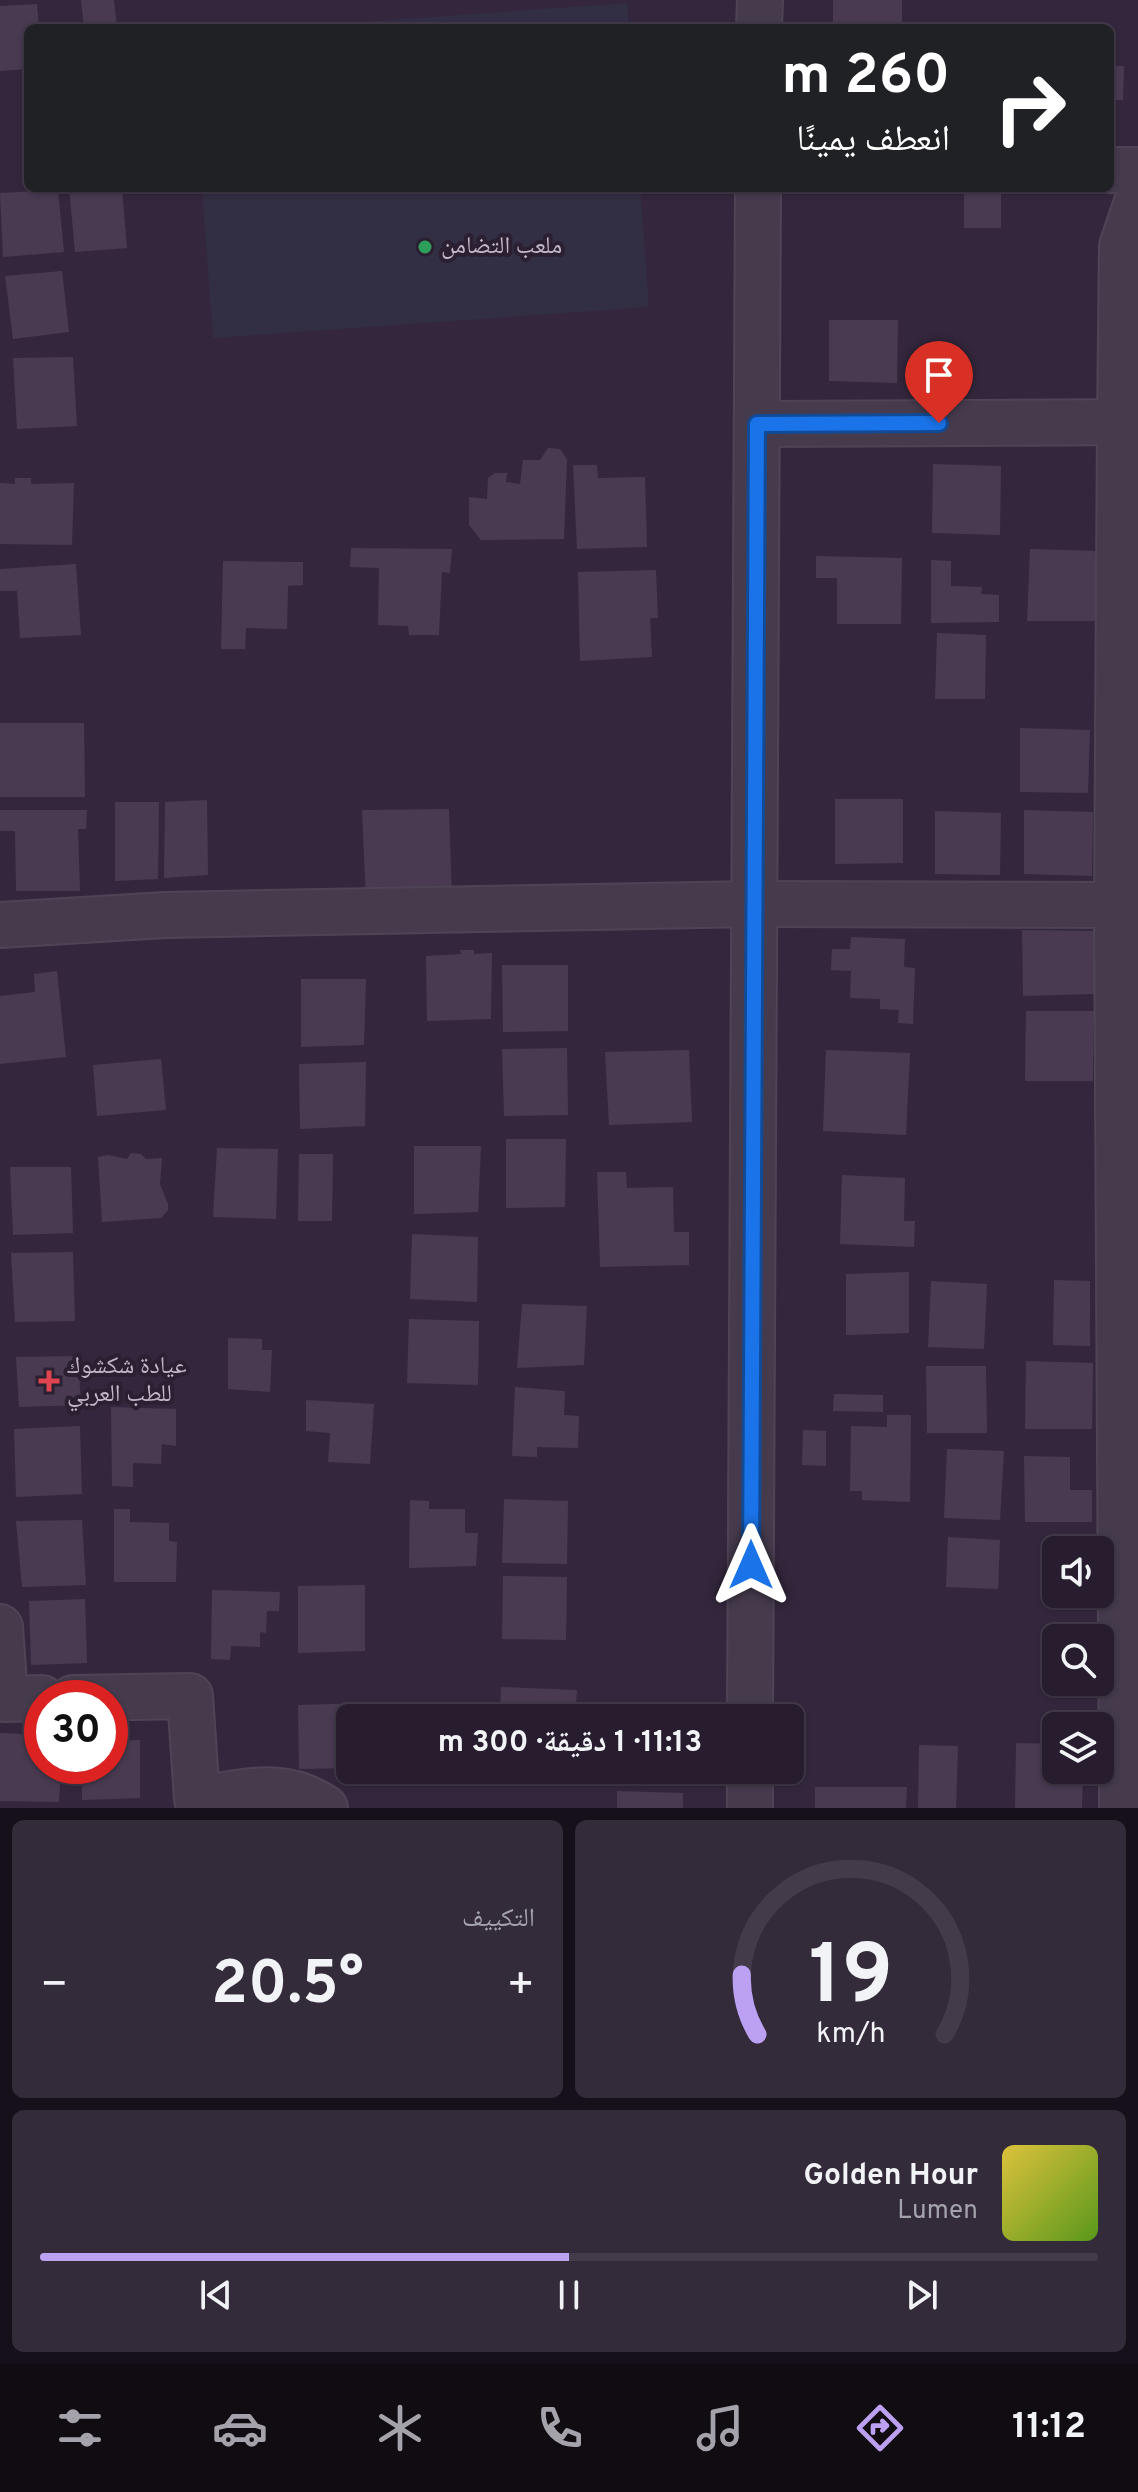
<!DOCTYPE html>
<html lang="ar">
<head>
<meta charset="utf-8">
<style>
	body { margin:0; font-family:Overpass,"Noto Naskh Arabic",sans-serif; background:#332a3a; color:#f1f3f6; direction:rtl; height:100vh; display:flex; flex-direction:column; font-size:30px; white-space:nowrap }
	* { box-sizing:border-box; margin:0 }
	p { font-size:26px; color:#a4a2aa }
	.icon { flex:none; width:44px; height:44px; fill:none; stroke:currentColor; stroke-width:2; stroke-linecap:round; stroke-linejoin:round }
	.map { position:relative; height:1808px; overflow:hidden; direction:ltr }
	.sheet { display:flex; flex-direction:column; gap:12px; padding:12px; background:#151019; flex:1 }
	.sheet>* { flex:none }
	.guide { position:absolute; left:24px; top:24px; width:1090px; height:168px; border-radius:12px; box-shadow:0 2px 6px #0004,0 0 0 2px #433b4a; direction:rtl; background:#202124; color:#fff; overflow:hidden }
	.fabs { position:absolute; left:1042px; top:1536px; display:grid; gap:16px }
	.fabs a { display:grid; place-items:center; width:72px; height:72px; border-radius:12px; background:#271d2e; box-shadow:0 2px 6px #0004,0 0 0 2px #433b4a; font-size:40px }
	.speed { position:absolute; left:24px; top:1680px; display:flex; gap:16px; font-size:40px; font-weight:700; text-align:center }
	.speed>* { display:grid; place-content:center; width:104px; height:104px; border-radius:50%; background:#271d2e; box-shadow:0 2px 6px #0004,0 0 0 2px #433b4a; line-height:1 }
	.speed .limit { border:12px solid #d22; background:#fff; color:#111 }
	.pin { position:absolute; display:grid; place-items:center; width:68px; height:68px; color:#fff; margin:-82px -34px; border-radius:50% 50% 50% 0; rotate:-45deg; box-shadow:0 0 8px #0007 }
	.pin .icon { rotate:45deg }
	.me { position:absolute; width:88px; margin:-44px; rotate:0deg; stroke-linejoin:round; filter:drop-shadow(0 0 6px #0008) }
	.turn { display:flex; align-items:center; gap:28px; height:168px; padding:0 32px; font-size:36px }
	.turn .icon { width:104px; height:104px; stroke-width:2.5 }
	.turn b { display:block; font-size:56px; line-height:68px }
	.big { font-size:60px; font-weight:700; line-height:1.1 }
	.sheet .widget { flex:1; display:flex; flex-direction:column; justify-content:center; gap:12px; min-width:0; padding:0 28px; border-radius:12px; background:#332a3a }
	.sheet .dial { align-items:center; gap:0 }
	.dial svg { height:208px; overflow:visible; fill:none; stroke:#433b4a; stroke-width:7; stroke-linecap:round; text-anchor:middle }
	.dial text { fill:#f1f3f6; stroke:none }
	.song { display:flex; align-items:center; gap:24px }
	.cover { width:96px; height:96px; border-radius:12px; background:linear-gradient(135deg,hsl(50 70% 55%),hsl(90 70% 35%)) }
	.played { height:8px; border-radius:4px; background:linear-gradient(90deg,#bca0f2 50%,#433b4a 50%) }
	.keys { display:flex; justify-content:space-around; direction:ltr }
	.heat { display:flex; justify-content:space-between; align-items:center; font-size:44px; direction:ltr }
	.sheet .tiles { flex:1; display:grid; gap:12px; grid-template-columns:1fr 1fr }
	.widget:last-child { grid-column:span 2 }
	.trip { position:absolute; left:336px; top:1704px; width:468px; height:80px; border-radius:12px; background:#271d2e; box-shadow:0 2px 6px #0004,0 0 0 2px #433b4a; font-weight:700; line-height:80px; text-align:center; direction:rtl }
	.tab-bar { display:flex; height:128px; justify-content:space-around; align-items:center; background:#100c12; color:#a4a2aa }
	.tab-bar .icon { width:56px; height:56px }
	.tab-bar .selected { color:#bca0f2 }
	.tab-bar b { font-size:36px; color:#f1f3f6 }
	.map>svg:first-child { display:block }
	.green { fill:#322f44 }
	.building { fill:#493a52 }
	.lines { fill:none; stroke-linecap:round; stroke-linejoin:round }
	.minor-casing { stroke:#4f4456; stroke-width:48 }
	.minor { stroke:#463b4d; stroke-width:44 }
	.route-casing { stroke:#114b97; stroke-width:20 }
	.route { stroke:#1a73e8; stroke-width:14 }
	.leisure-dot { fill:#2e9e5b; stroke:#2b2032; stroke-width:3 }
	.health-dot { fill:#e0444e; stroke:#2b2032; stroke-width:3 }
	.labels { text-anchor:middle; dominant-baseline:central; stroke-width:8; stroke-linejoin:round; paint-order:stroke }
	.poi-label { font-size:24px; fill:#c1b7c8; stroke:#2b2032; text-anchor:start }
</style>
</head>
<body>
<div class="map">
<svg width="1138" height="1808" viewBox="0 0 1138 1808">
	<rect width="100%" height="100%" fill="#34273d"/>
	<g class="green">
		<polygon points="627,3 629,28 280,28"/>
		<polygon points="202,188 640,188 649,307 213,338"/>
	</g>
	<g class="building">
		<polygon points="81,0 114,0 117,28 84,28"/>
		<rect x="833" y="0" width="69" height="28"/>
		<polygon points="37,4 39,28 28,28 28,69 0,71 0,6"/>
		<polygon points="1110,66 1124,66 1123,100 1116,100 1116,144 1110,144"/>
		<polygon points="69,188 122,188 127,248 75,252"/>
		<rect x="964" y="188" width="37" height="40"/>
		<polygon points="58,190 64,252 3,257 0,193"/>
		<polygon points="62,271 69,332 13,339 5,276"/>
		<polygon points="829,320 898,320 897,383 829,381"/>
		<polygon points="73,357 77,426 17,429 13,358"/>
		<polygon points="548,448 560,449 567,459 564,539 481,540 469,525 469,497 487,499 488,478 495,473 507,473 506,482 520,484 523,460 540,460"/>
		<polygon points="933,464 1001,466 1000,535 932,533"/>
		<polygon points="573,465 597,465 598,478 645,477 647,547 577,549"/>
		<polygon points="15,478 31,478 31,484 74,483 72,545 0,544 0,483 15,484"/>
		<polygon points="351,548 452,549 450,573 442,572 439,635 409,635 408,626 378,625 379,568 350,567"/>
		<polygon points="1030,549 1100,551 1098,621 1027,621"/>
		<polygon points="816,556 902,558 901,624 837,624 837,578 816,578"/>
		<polygon points="931,560 951,561 951,586 982,587 981,594 999,595 999,622 931,623"/>
		<polygon points="223,561 303,562 303,585 288,586 287,629 246,628 245,649 221,649"/>
		<polygon points="76,564 81,635 20,638 17,591 0,591 0,569"/>
		<polygon points="656,570 658,618 650,618 652,657 580,661 578,572"/>
		<polygon points="937,633 986,635 985,699 935,699"/>
		<polygon points="0,723 84,723 85,797 0,797"/>
		<polygon points="1020,728 1090,730 1088,793 1020,792"/>
		<polygon points="835,799 903,799 903,863 835,864"/>
		<polygon points="207,800 208,875 164,878 165,802"/>
		<polygon points="115,802 159,802 158,879 115,881"/>
		<polygon points="449,809 452,897 366,900 362,810"/>
		<polygon points="0,810 87,810 86,829 78,829 80,891 16,891 15,831 0,831"/>
		<polygon points="1024,810 1093,812 1092,876 1024,874"/>
		<polygon points="935,811 1001,813 1000,875 935,874"/>
		<polygon points="1022,930 1095,931 1094,994 1023,996"/>
		<polygon points="851,937 905,939 904,967 915,968 913,1024 898,1023 899,1010 880,1009 880,999 850,998 851,971 831,970 832,949 850,949"/>
		<polygon points="460,950 474,950 474,954 492,953 491,1019 427,1021 426,956 461,954"/>
		<polygon points="502,965 568,965 568,1031 503,1032"/>
		<polygon points="57,971 66,1057 0,1064 0,996 35,992 34,974"/>
		<polygon points="301,979 366,979 364,1045 301,1047"/>
		<polygon points="1026,1011 1094,1011 1093,1081 1025,1081"/>
		<polygon points="567,1048 568,1115 504,1116 502,1049"/>
		<polygon points="689,1050 692,1122 609,1125 605,1052"/>
		<polygon points="826,1050 910,1053 906,1135 823,1131"/>
		<polygon points="161,1059 166,1110 97,1116 93,1065"/>
		<polygon points="366,1062 365,1126 300,1129 299,1064"/>
		<polygon points="506,1139 566,1139 565,1207 506,1208"/>
		<polygon points="414,1146 481,1146 478,1212 414,1214"/>
		<polygon points="217,1148 278,1149 276,1219 213,1217"/>
		<polygon points="131,1153 141,1154 146,1159 162,1158 160,1184 168,1204 168,1210 161,1218 102,1222 98,1157 108,1155 127,1159"/>
		<polygon points="299,1154 333,1154 332,1221 298,1221"/>
		<polygon points="10,1167 71,1167 73,1233 13,1235"/>
		<polygon points="597,1172 626,1172 627,1188 673,1187 674,1232 689,1232 689,1265 600,1267"/>
		<polygon points="842,1175 905,1178 904,1221 915,1221 914,1247 840,1244"/>
		<polygon points="412,1234 478,1237 477,1302 410,1299"/>
		<polygon points="73,1252 75,1321 15,1322 11,1253"/>
		<polygon points="909,1272 909,1333 846,1335 846,1274"/>
		<polygon points="1054,1280 1090,1281 1090,1346 1053,1345"/>
		<polygon points="931,1281 987,1284 984,1349 928,1347"/>
		<polygon points="522,1304 587,1306 584,1365 517,1368"/>
		<polygon points="409,1319 479,1321 478,1385 407,1383"/>
		<polygon points="228,1338 262,1339 262,1350 272,1350 270,1392 228,1389"/>
		<polygon points="78,1356 81,1405 19,1407 16,1357"/>
		<polygon points="1026,1361 1093,1363 1092,1429 1025,1429"/>
		<polygon points="926,1366 986,1366 987,1433 927,1433"/>
		<polygon points="515,1387 565,1391 564,1415 579,1416 578,1448 537,1447 537,1457 512,1456"/>
		<polygon points="834,1394 883,1395 883,1412 833,1411"/>
		<polygon points="306,1400 374,1404 370,1464 328,1462 330,1433 306,1431"/>
		<polygon points="111,1407 176,1409 176,1446 162,1444 161,1464 133,1463 133,1487 112,1486"/>
		<polygon points="887,1415 911,1415 910,1502 862,1500 862,1491 850,1491 851,1426 887,1427"/>
		<polygon points="80,1426 82,1494 16,1497 14,1429"/>
		<polygon points="803,1430 826,1431 826,1466 802,1465"/>
		<polygon points="947,1449 1004,1451 1000,1520 944,1518"/>
		<polygon points="1024,1456 1070,1457 1070,1490 1092,1490 1092,1522 1025,1522"/>
		<polygon points="504,1499 568,1501 567,1564 502,1563"/>
		<polygon points="410,1500 429,1501 429,1509 465,1509 465,1533 478,1533 476,1566 409,1568"/>
		<polygon points="114,1509 130,1509 130,1522 169,1523 169,1541 177,1542 176,1582 114,1582"/>
		<polygon points="82,1520 86,1585 22,1587 16,1521"/>
		<polygon points="948,1537 1000,1540 998,1589 946,1587"/>
		<polygon points="503,1576 567,1577 566,1640 502,1639"/>
		<polygon points="365,1585 365,1651 298,1653 298,1586"/>
		<polygon points="212,1590 280,1592 279,1611 267,1611 266,1633 260,1632 260,1647 231,1646 230,1660 211,1659"/>
		<polygon points="85,1599 87,1663 31,1665 29,1601"/>
		<polygon points="501,1687 577,1690 575,1718 500,1718"/>
		<polygon points="366,1703 366,1718 350,1718 350,1768 299,1769 298,1705"/>
		<polygon points="0,1733 42,1735 42,1766 61,1766 59,1802 0,1801"/>
		<polygon points="140,1740 140,1798 82,1800 82,1766 110,1766 110,1741"/>
		<polygon points="1016,1743 1056,1744 1056,1770 1083,1770 1082,1808 1015,1808"/>
		<polygon points="919,1745 958,1746 956,1808 918,1808"/>
		<polygon points="815,1787 907,1787 906,1808 815,1808"/>
		<polygon points="617,1791 683,1793 683,1808 617,1808"/>
	</g>
	<g class="lines">
		<g class="minor-casing">
			<g id="minor">
				<polyline points="759,28 760,0"/>
				<polyline points="1110,170 1138,170"/>
				<polyline points="757,424 1138,422"/>
				<polyline points="0,925 165,915 754,904 1138,905"/>
				<polyline points="0,1627 5,1699 42,1698"/>
				<path d="M73,1698L190,1696L197,1799C245,1793 282,1779 325,1808"/>
				<polyline points="750,1718 758,188"/>
				<polyline points="750,1808 750,1770"/>
				<polyline points="1122,1808 1117,906 1120,422 1122,246 1138,199"/>
			</g>
		</g>
		<use href="#minor" class="minor"/>
	</g>
	<g class="lines">
		<g class="route-casing">
			<polyline id="route" points="751,1565 757,424 939,423"/>
		</g>
		<use href="#route" class="route"/>
	</g>
	<circle class="leisure-dot" cx="425" cy="247" r="8"/>
	<path class="health-dot" d="M45 1369h8v8h8v8h-8v8h-8v-8h-8v-8h8z"/>
	<g class="labels">
		<g class="poi-label">
			<text x="441" y="247">ملعب التضامن</text>
			<text x="67" y="1367">عيادة شكشوك<tspan x="67" dy="28">للطب العربي</tspan></text>
		</g>
	</g>
</svg>
<div class="fabs">
<a><svg class="icon" aria-label="sound" viewBox="0 0 24 24"><path d="M4 9h4l5-4v14l-5-4H4zM17 9q2 3 0 6"/></svg></a>
<a><svg class="icon" aria-label="search" viewBox="0 0 24 24"><circle cx="10" cy="10" r="6"/><path d="M15 15l6 6"/></svg></a>
<a><svg class="icon" aria-label="layers" viewBox="0 0 24 24"><path d="M12 4l9 5-9 5-9-5zM3 14l9 5 9-5"/></svg></a>
</div>
<div class="speed"><div class="limit">30</div></div>
<div class="pin" style="left:939px;top:423px;background:#d93025"><svg class="icon" aria-label="arrive" viewBox="0 0 24 24"><path d="M6 21V4h12l-3 4 3 4H6"/></svg></div>
<svg class="me" style="left:751px;top:1565px" viewBox="-20 -20 40 40"><path d="M0-17L14 15 0 8-14 15z" fill="#1a73e8" stroke="#fff" stroke-width="4"/></svg>
<div class="trip">11:13 · 1 دقيقة · 300 m</div>
<div class="guide">
<div class="turn"><svg class="icon" aria-label="right" viewBox="0 0 24 24"><path d="M7 20v-9h11M14 6l5 5-5 5"/></svg><div><b>260 m</b>انعطف يمينًا</div></div>
</div>
</div>
<section class="sheet">
<div class="tiles">
<div class="widget dial"><svg viewBox="0 0 100 80">
<path d="M14 69A42 42 0 1 1 86 69"/>
<path d="M14 69A42 42 0 0 1 8 46" stroke="#bca0f2"/>
<text x="50" y="56" font-size="32" font-weight="700">19</text>
<text x="50" y="72" font-size="11">km/h</text>
</svg></div>
<div class="widget"><p>التكييف</p>
<div class="heat"><a>−</a><b class="big">20.5°</b><a>+</a></div>
</div>
<div class="widget">
<div class="song"><i class="cover"></i><div><b>Golden Hour</b><p>Lumen</p></div></div>
<div class="played"></div>
<div class="keys"><svg class="icon" aria-label="previous" viewBox="0 0 24 24"><path d="M18 5L8 12l10 7zM5 5v14"/></svg><svg class="icon" aria-label="pause" viewBox="0 0 24 24"><path d="M8 5v14M16 5v14"/></svg><svg class="icon" aria-label="next" viewBox="0 0 24 24"><path d="M6 5l10 7-10 7zM19 5v14"/></svg></div>
</div>
</div>
</section>
<nav class="tab-bar">
<b>11:12</b>
<svg class="icon selected" aria-label="directions" viewBox="0 0 24 24"><path d="M12 3l9 9-9 9-9-9zM9 14v-3h6M13 9l2 2-2 2"/></svg>
<svg class="icon" aria-label="music" viewBox="0 0 24 24"><path d="M9 18V5l10-2v13"/><circle cx="6" cy="18" r="3"/><circle cx="16" cy="16" r="3"/></svg>
<svg class="icon" aria-label="phone" viewBox="0 0 24 24"><path d="M5 4h4l2 5-3 2q2 4 5 5l2-3 5 2v4C11 20 4 13 5 4z"/></svg>
<svg class="icon" aria-label="climate" viewBox="0 0 24 24"><path d="M12 3v18M4 7l16 10M4 17L20 7"/></svg>
<svg class="icon" aria-label="car" viewBox="0 0 24 24"><path d="M5 17H2v-5l4-1 3-4h7l3 4 3 1v5h-3M9 17h6M6 11h13"/><circle cx="7" cy="17" r="2"/><circle cx="17" cy="17" r="2"/></svg>
<svg class="icon" aria-label="filters" viewBox="0 0 24 24"><path d="M4 7h16M4 17h16"/><circle cx="9" cy="7" r="2"/><circle cx="15" cy="17" r="2"/></svg>
</nav>
</body>
</html>
